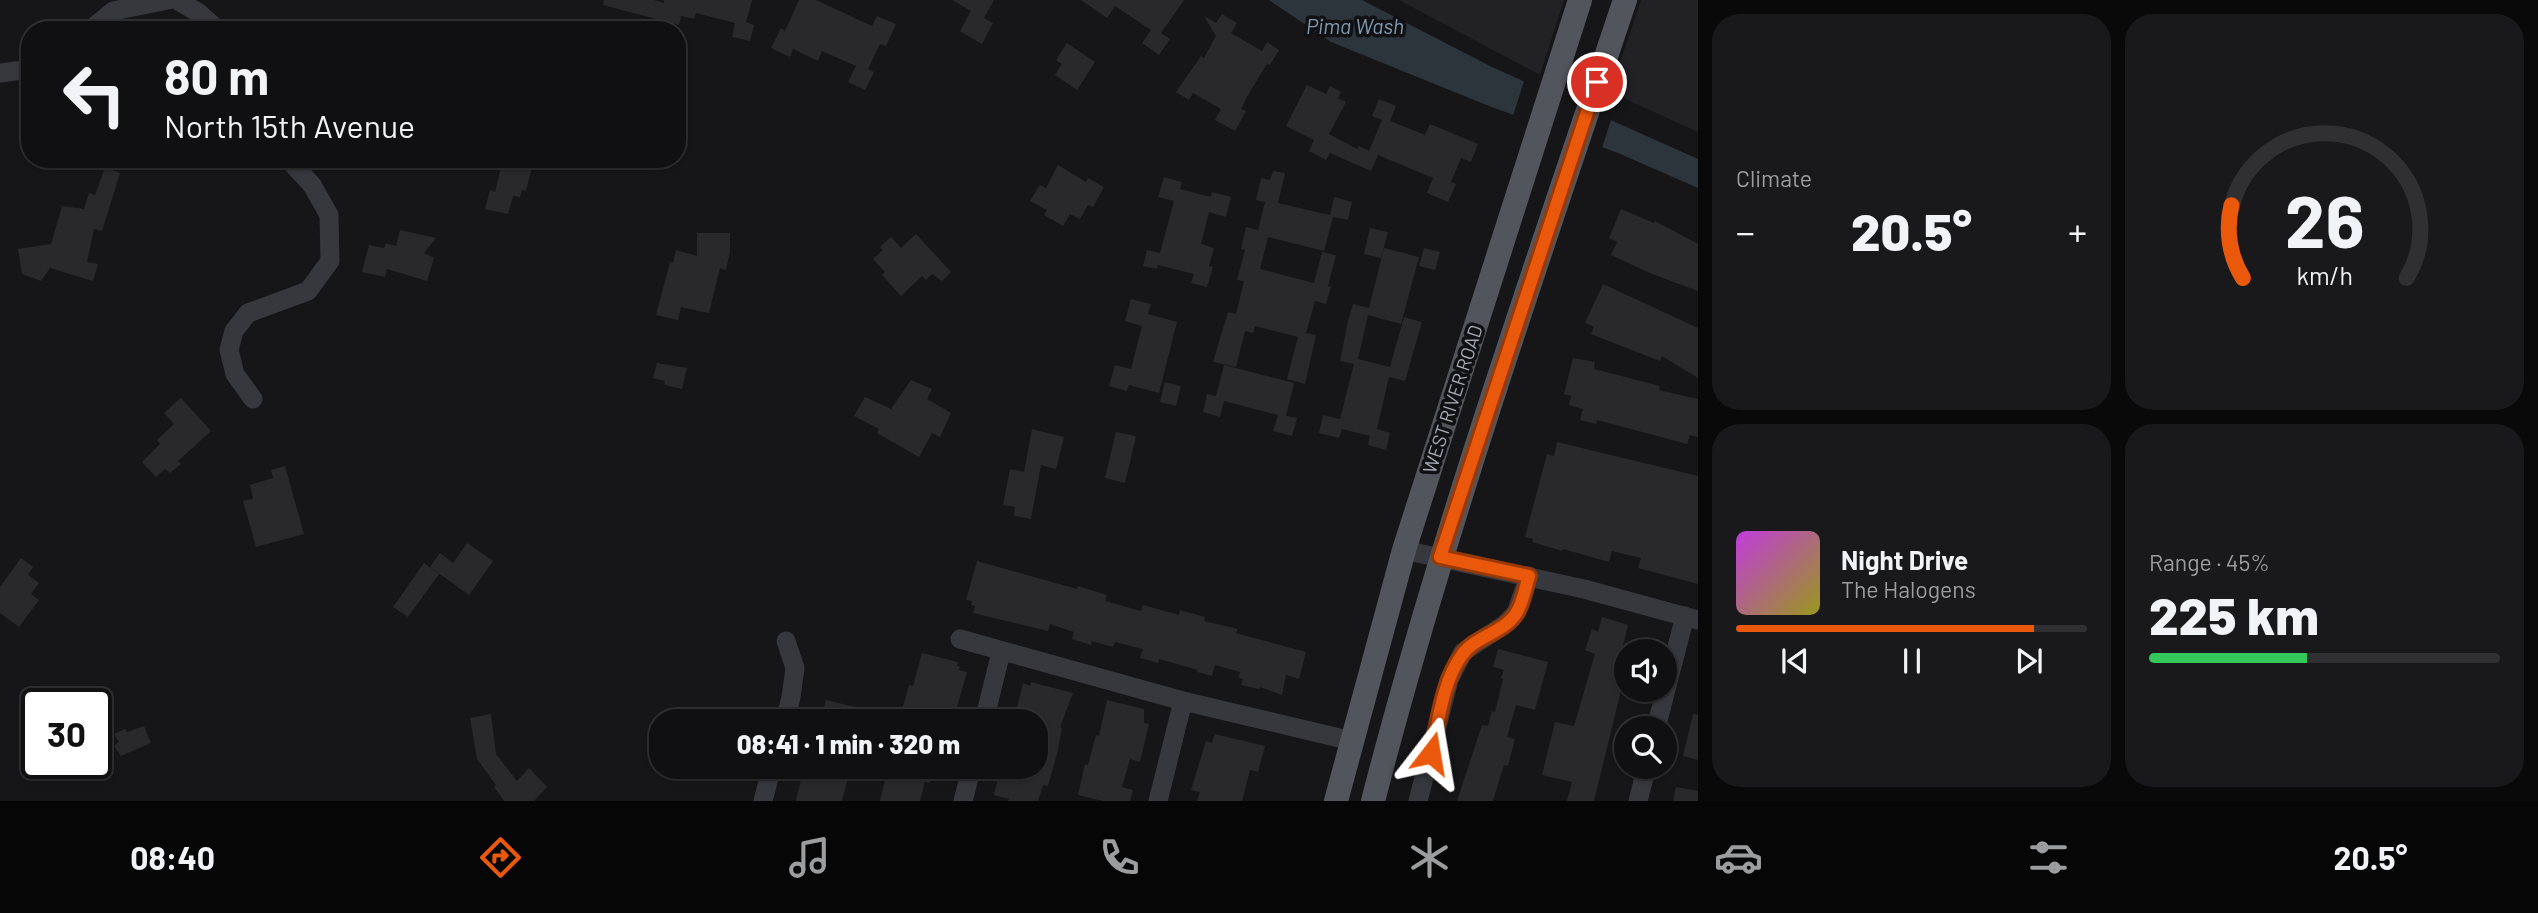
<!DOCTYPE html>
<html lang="en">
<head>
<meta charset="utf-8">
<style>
	body { margin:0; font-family:Barlow,sans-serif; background:#19191b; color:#f1f3f6; height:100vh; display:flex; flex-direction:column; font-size:26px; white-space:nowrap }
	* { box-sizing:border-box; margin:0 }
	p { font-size:23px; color:#9c9d9f }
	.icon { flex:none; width:38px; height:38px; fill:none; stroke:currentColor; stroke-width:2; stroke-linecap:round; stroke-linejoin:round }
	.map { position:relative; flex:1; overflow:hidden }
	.panel { display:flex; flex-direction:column; gap:14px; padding:14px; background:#09090a; width:840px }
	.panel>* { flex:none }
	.hud { position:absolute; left:21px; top:21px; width:665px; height:147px; border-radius:28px; box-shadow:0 2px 5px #0004,0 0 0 2px #303032; background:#101012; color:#f1f3f6; overflow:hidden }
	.fabs { position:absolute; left:1614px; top:639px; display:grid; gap:14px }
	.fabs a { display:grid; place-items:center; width:63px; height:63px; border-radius:50%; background:#101012; box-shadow:0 2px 5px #0004,0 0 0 2px #303032; font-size:35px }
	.speed { position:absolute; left:21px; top:688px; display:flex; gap:14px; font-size:35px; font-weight:700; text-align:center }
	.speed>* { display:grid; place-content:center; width:91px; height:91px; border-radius:50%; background:#101012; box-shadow:0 2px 5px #0004,0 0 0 2px #303032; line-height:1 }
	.speed .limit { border:4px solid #111; border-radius:10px; background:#fff; color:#111 }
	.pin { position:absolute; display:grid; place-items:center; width:60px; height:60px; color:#fff; margin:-30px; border:4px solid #fff; border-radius:50%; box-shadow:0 2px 7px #0007 }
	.me { position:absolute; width:77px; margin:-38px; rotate:14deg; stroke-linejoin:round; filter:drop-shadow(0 0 5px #0008) }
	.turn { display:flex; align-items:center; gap:24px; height:147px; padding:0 28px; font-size:32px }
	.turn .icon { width:91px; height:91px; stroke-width:2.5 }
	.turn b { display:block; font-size:49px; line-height:60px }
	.big { font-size:52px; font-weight:800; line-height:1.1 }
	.panel .tile { flex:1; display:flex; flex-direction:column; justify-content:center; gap:10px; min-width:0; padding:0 24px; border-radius:28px; background:#19191b }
	.panel .dial { align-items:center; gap:0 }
	.dial svg { height:182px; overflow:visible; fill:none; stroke:#303032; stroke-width:7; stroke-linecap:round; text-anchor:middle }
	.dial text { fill:#f1f3f6; stroke:none }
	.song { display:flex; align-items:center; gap:21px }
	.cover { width:84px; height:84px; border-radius:10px; background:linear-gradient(135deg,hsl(290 70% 55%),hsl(60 70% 35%)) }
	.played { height:7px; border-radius:4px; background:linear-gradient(90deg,#ea580c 85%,#303032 85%) }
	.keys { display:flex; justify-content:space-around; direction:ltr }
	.heat { display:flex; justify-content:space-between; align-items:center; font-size:38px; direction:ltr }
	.charge { height:10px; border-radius:5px; background:linear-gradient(90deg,#34c759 45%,#303032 0) }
	.panel .tiles { flex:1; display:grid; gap:14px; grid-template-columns:repeat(2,1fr) }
	.trip { position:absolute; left:649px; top:709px; width:399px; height:70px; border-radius:28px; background:#101012; box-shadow:0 2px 5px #0004,0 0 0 2px #303032; font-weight:800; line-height:70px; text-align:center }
	.tabs { display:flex; height:112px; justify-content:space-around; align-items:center; background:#060607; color:#9c9d9f }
	.tabs .icon { width:49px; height:49px }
	.tabs .active { color:#ea580c }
	.tabs b { font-size:32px; color:#f1f3f6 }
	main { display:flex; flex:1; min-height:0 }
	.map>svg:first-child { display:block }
	.built { fill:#222225 }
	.water { fill:#2c353c }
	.pier { fill:#161618 }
	.building { fill:#29292c }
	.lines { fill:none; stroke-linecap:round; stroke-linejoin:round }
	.minor { stroke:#37383d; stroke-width:19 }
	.major { stroke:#53555c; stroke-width:24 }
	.route-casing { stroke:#983908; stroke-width:18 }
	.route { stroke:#ea580c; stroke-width:12 }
	.labels { text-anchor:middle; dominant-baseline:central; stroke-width:7; stroke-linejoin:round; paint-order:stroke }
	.street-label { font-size:19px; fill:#a8adb8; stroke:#111113 }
	.water-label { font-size:21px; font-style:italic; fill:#7f9bb3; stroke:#111113 }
</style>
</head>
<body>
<main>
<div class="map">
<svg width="1698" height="801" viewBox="0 0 1698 801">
	<rect width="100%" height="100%" fill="#161618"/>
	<g class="built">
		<polygon points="1399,0 1564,0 1540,75"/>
		<polygon points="1641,0 1698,0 1698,132 1610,92"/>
	</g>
	<polygon class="water" points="1269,0 1362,0 1492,67 1698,159 1698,188 1618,153 1489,106 1331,42"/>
	<polygon class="pier" points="1525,78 1612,117 1601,151 1512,119"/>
	<g class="building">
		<polygon points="604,0 654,0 664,3 664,0 752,0 746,22 754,25 750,41 732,37 735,23 696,13 694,19 681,16 679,25 603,5"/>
		<polygon points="799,0 816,0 872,26 877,16 896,24 886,46 880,44 868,69 874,72 865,90 848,82 856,66 822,51 818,61 793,49 790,57 771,48 781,28 785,31"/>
		<polygon points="952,0 994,0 984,18 993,23 982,44 960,31 971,11"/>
		<polygon points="1081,0 1184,0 1161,33 1170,39 1159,55 1142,43 1151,30 1115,6 1107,18"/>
		<polygon points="1222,14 1237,23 1231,33 1262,51 1267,42 1279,50 1270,65 1267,64 1248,95 1241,109 1246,111 1235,131 1215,120 1221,109 1193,93 1189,100 1176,92 1201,56 1204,58 1216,36 1204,16 1216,23"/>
		<polygon points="1067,43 1095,62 1077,90 1055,75 1062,64 1056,60"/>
		<polygon points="1307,85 1326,94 1330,86 1341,92 1338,98 1346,102 1329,134 1357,149 1359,146 1369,151 1382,120 1372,116 1379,99 1396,106 1390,121 1425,135 1430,124 1478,144 1471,162 1461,158 1451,182 1456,184 1448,202 1427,193 1433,178 1378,155 1371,171 1330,153 1326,160 1309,151 1314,140 1286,126"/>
		<polygon points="503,159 534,159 526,191 522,190 520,197 513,196 508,214 485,209 490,190 495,192"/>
		<polygon points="1058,165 1086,182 1088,178 1104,187 1093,207 1088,205 1080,219 1070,214 1063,226 1044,215 1047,210 1030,201 1040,185 1046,188"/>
		<polygon points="105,167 120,173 102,231 94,229 87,262 98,264 93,281 50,268 41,281 22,274 18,249 51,244 62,206 84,209 89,193 95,195"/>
		<polygon points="1273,171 1285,173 1278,203 1330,215 1334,197 1352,202 1348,220 1333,217 1324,251 1268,237 1260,269 1314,283 1322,252 1336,255 1328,286 1331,287 1326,304 1315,301 1306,333 1316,335 1305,384 1287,379 1298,337 1255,326 1253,333 1245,331 1236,367 1213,362 1228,312 1236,314 1244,281 1237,280 1245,250 1241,249 1246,227 1258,230 1265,202 1256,200 1261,178 1270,180"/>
		<polygon points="1164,177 1182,182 1180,189 1211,197 1212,192 1231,197 1226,217 1209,212 1201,244 1214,248 1209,266 1213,267 1207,287 1191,283 1194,274 1158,265 1157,269 1143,266 1147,250 1160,253 1174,201 1158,197"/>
		<polygon points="1621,209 1654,223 1655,221 1698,244 1698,291 1652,274 1611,255 1617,242 1609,238"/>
		<polygon points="1370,228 1388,232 1381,258 1364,254"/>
		<polygon points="400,230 436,238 424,253 434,258 427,281 387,269 385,277 362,272 369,245 384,248 386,243 396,246"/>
		<polygon points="697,233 730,233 730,252 726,270 720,268 709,313 681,307 678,320 656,315 670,262 673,263 676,250 697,256"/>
		<polygon points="916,234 951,272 942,281 932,274 926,280 922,276 901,296 882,275 885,272 873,259 883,250 880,247 891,237 901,248"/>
		<polygon points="1384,248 1419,257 1401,324 1368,315 1358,359 1390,367 1404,317 1422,322 1405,381 1389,377 1377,429 1390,433 1386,450 1368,445 1370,436 1342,429 1339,438 1319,433 1323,415 1340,419 1354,364 1340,361 1348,321 1353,304 1369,308"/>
		<polygon points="1424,248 1440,252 1435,270 1419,266"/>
		<polygon points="1603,284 1698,328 1698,378 1662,356 1660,361 1591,334 1594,327 1585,323"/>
		<polygon points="1131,299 1151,304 1148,314 1177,322 1159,393 1129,385 1127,391 1109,386 1115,365 1131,369 1142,326 1125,321"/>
		<polygon points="1573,358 1595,362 1594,369 1660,386 1659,390 1698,399 1698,437 1690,435 1687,444 1597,420 1596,424 1580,420 1583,409 1569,405 1571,396 1564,394"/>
		<polygon points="657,363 687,368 682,389 664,385 665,381 653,378"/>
		<polygon points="1224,365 1294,383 1286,416 1297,418 1292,436 1273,431 1278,415 1224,401 1220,417 1203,412 1207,394 1216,396"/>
		<polygon points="911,380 932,389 927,399 951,413 940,437 932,433 919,457 877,433 879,429 854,416 865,397 891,409"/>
		<polygon points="1165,382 1181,386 1176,406 1160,402"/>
		<polygon points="181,398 211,431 178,461 181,464 170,473 165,469 156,477 142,462 160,444 157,440 174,424 164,413"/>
		<polygon points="1032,429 1064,437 1056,469 1041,465 1031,519 1014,516 1015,507 1003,505 1010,469 1024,472"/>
		<polygon points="1116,432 1136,436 1125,483 1105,478"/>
		<polygon points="1557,442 1698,476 1698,584 1638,568 1641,558 1612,551 1609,562 1563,549 1562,551 1532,542 1533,539 1525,537 1547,454 1554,456"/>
		<polygon points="285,466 304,534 256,547 243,501 253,499 250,485 273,478 271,470"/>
		<polygon points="467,543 493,561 469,595 430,567 440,553 453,563"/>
		<polygon points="21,558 33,567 28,575 39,583 31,594 39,600 19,627 0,613 0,587"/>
		<polygon points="977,561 1077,589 1078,586 1107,595 1105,601 1141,611 1143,605 1179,615 1180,610 1205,617 1204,621 1238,629 1236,633 1306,652 1299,679 1286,675 1282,695 1260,687 1259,689 1241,685 1243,679 1238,678 1240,672 1215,665 1212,676 1197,672 1198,670 1159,659 1158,663 1140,658 1143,649 1115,642 1113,647 1092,641 1091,645 1072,639 1074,632 1050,624 1048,631 973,613 975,606 971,605 972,601 966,600"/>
		<polygon points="424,563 439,574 408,617 393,607"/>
		<polygon points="1602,617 1628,625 1620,659 1626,660 1626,670 1594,801 1567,801 1572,782 1542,775 1555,722 1574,726 1595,654 1585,650 1592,629 1598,632"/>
		<polygon points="1498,649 1548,662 1535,710 1516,705 1507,737 1515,739 1508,766 1504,765 1493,801 1457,801 1482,725 1488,726 1492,711 1495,712 1503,679 1501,678 1504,670 1493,667"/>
		<polygon points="922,653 958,662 957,666 960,667 959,670 967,672 953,721 899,721 909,685 913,686"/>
		<polygon points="1031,682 1073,693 1060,727 1062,728 1057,754 1048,786 1043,785 1038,801 1008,801 1009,799 994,795 1001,766 1036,766 1036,721 1014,721 1023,683 1030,686"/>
		<polygon points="826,700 892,716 891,721 820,721"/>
		<polygon points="1107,700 1144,709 1144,723 1149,724 1140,762 1130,759 1122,787 1133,790 1130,801 1103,801 1078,795 1085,764 1088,765 1096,735 1099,736"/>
		<polygon points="491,714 496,754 517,781 529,768 547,787 534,801 504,801 494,787 496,785 477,759 470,718"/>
		<polygon points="1693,714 1698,715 1698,760 1683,756"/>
		<polygon points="144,726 151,743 121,756 114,746 119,742 114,734 125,729 127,732"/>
		<polygon points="1215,734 1265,746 1258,772 1250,770 1242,801 1197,801 1200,792 1191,790 1206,741 1212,743"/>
		<polygon points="804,766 851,766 842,801 796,801"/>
		<polygon points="888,766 934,766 930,783 925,782 920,801 880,801"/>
		<polygon points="1676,787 1698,791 1698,801 1673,801"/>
	</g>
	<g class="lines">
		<g class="minor">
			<polyline points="177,0 199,13 218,30"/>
			<polyline points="90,30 113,11 168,0"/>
			<polyline points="0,73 30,69"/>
			<polyline points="253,399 235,374 229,350 234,331 248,313 308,291 330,261 329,215 312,185 288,159"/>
			<polyline points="1404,550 1584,589 1698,620"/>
			<polyline points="960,639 1183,701 1352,741"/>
			<polyline points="785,721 791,697 795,668 786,641"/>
			<polyline points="984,721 1001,652"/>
			<polyline points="1656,728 1685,616"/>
			<polyline points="763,801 772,766"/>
			<polyline points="963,801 972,766"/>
			<polyline points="1158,801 1183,701"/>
			<polyline points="1418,801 1449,680 1463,652 1504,625 1516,613 1529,576"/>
			<polyline points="1638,801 1647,766"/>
		</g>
		<g class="major">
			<polyline points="1336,801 1404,550 1580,0"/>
			<path d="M1373,801C1443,530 1536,266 1625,0"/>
		</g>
	</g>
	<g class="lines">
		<g class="route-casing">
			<path id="route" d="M1431,753C1439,722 1442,682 1462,655C1475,636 1505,633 1517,612C1523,602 1525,588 1529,576L1440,557L1597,82"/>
		</g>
		<use href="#route" class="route"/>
	</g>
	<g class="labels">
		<g class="street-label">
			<text transform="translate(1452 399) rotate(-72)">WEST RIVER ROAD</text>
		</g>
		<g class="water-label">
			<text x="1355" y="25">Pima Wash</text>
		</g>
	</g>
</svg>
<div class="fabs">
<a><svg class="icon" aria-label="sound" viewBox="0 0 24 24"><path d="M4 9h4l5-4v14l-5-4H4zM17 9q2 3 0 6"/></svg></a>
<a><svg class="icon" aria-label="search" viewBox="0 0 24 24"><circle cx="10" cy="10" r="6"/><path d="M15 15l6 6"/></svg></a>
</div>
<div class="speed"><div class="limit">30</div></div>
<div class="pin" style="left:1597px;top:82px;background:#d93025"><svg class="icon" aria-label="arrive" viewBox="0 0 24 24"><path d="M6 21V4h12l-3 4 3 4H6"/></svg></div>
<svg class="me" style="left:1431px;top:753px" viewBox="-20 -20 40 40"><path d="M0-17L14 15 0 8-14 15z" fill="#ea580c" stroke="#fff" stroke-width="4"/></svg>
<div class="trip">08:41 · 1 min · 320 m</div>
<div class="hud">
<div class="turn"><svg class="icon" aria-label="left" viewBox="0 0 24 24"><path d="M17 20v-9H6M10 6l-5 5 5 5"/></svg><div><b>80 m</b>North 15th Avenue</div></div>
</div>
</div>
<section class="panel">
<div class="tiles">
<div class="tile"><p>Climate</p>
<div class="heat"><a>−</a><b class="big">20.5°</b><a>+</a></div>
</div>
<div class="tile dial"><svg viewBox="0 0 100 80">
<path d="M14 69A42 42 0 1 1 86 69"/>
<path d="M14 69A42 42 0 0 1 9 37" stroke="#ea580c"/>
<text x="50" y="56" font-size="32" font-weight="700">26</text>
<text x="50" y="72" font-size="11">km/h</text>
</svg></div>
<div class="tile">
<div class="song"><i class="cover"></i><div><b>Night Drive</b><p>The Halogens</p></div></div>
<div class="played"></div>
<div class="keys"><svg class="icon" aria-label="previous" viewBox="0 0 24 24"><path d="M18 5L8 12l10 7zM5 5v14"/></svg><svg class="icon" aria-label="pause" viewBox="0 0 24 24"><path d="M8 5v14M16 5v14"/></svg><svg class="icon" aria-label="next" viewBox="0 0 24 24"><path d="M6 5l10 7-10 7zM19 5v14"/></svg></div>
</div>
<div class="tile"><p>Range · 45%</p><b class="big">225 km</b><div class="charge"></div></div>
</div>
</section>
</main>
<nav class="tabs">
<b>08:40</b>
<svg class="icon active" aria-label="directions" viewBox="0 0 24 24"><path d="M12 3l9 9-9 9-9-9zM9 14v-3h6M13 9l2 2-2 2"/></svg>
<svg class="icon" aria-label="music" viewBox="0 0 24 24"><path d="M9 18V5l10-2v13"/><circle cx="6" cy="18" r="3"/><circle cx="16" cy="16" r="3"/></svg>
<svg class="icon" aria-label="phone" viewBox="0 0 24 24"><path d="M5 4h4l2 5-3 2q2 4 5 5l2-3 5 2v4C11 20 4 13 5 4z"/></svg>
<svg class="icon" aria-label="climate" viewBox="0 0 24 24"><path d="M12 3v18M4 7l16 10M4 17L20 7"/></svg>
<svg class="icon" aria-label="car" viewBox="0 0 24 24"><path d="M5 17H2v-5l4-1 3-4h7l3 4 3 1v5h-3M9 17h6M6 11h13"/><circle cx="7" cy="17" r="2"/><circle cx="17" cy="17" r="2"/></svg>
<svg class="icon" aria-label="filters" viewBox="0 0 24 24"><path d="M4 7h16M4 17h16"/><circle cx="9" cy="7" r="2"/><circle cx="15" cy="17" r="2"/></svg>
<b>20.5°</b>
</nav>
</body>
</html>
